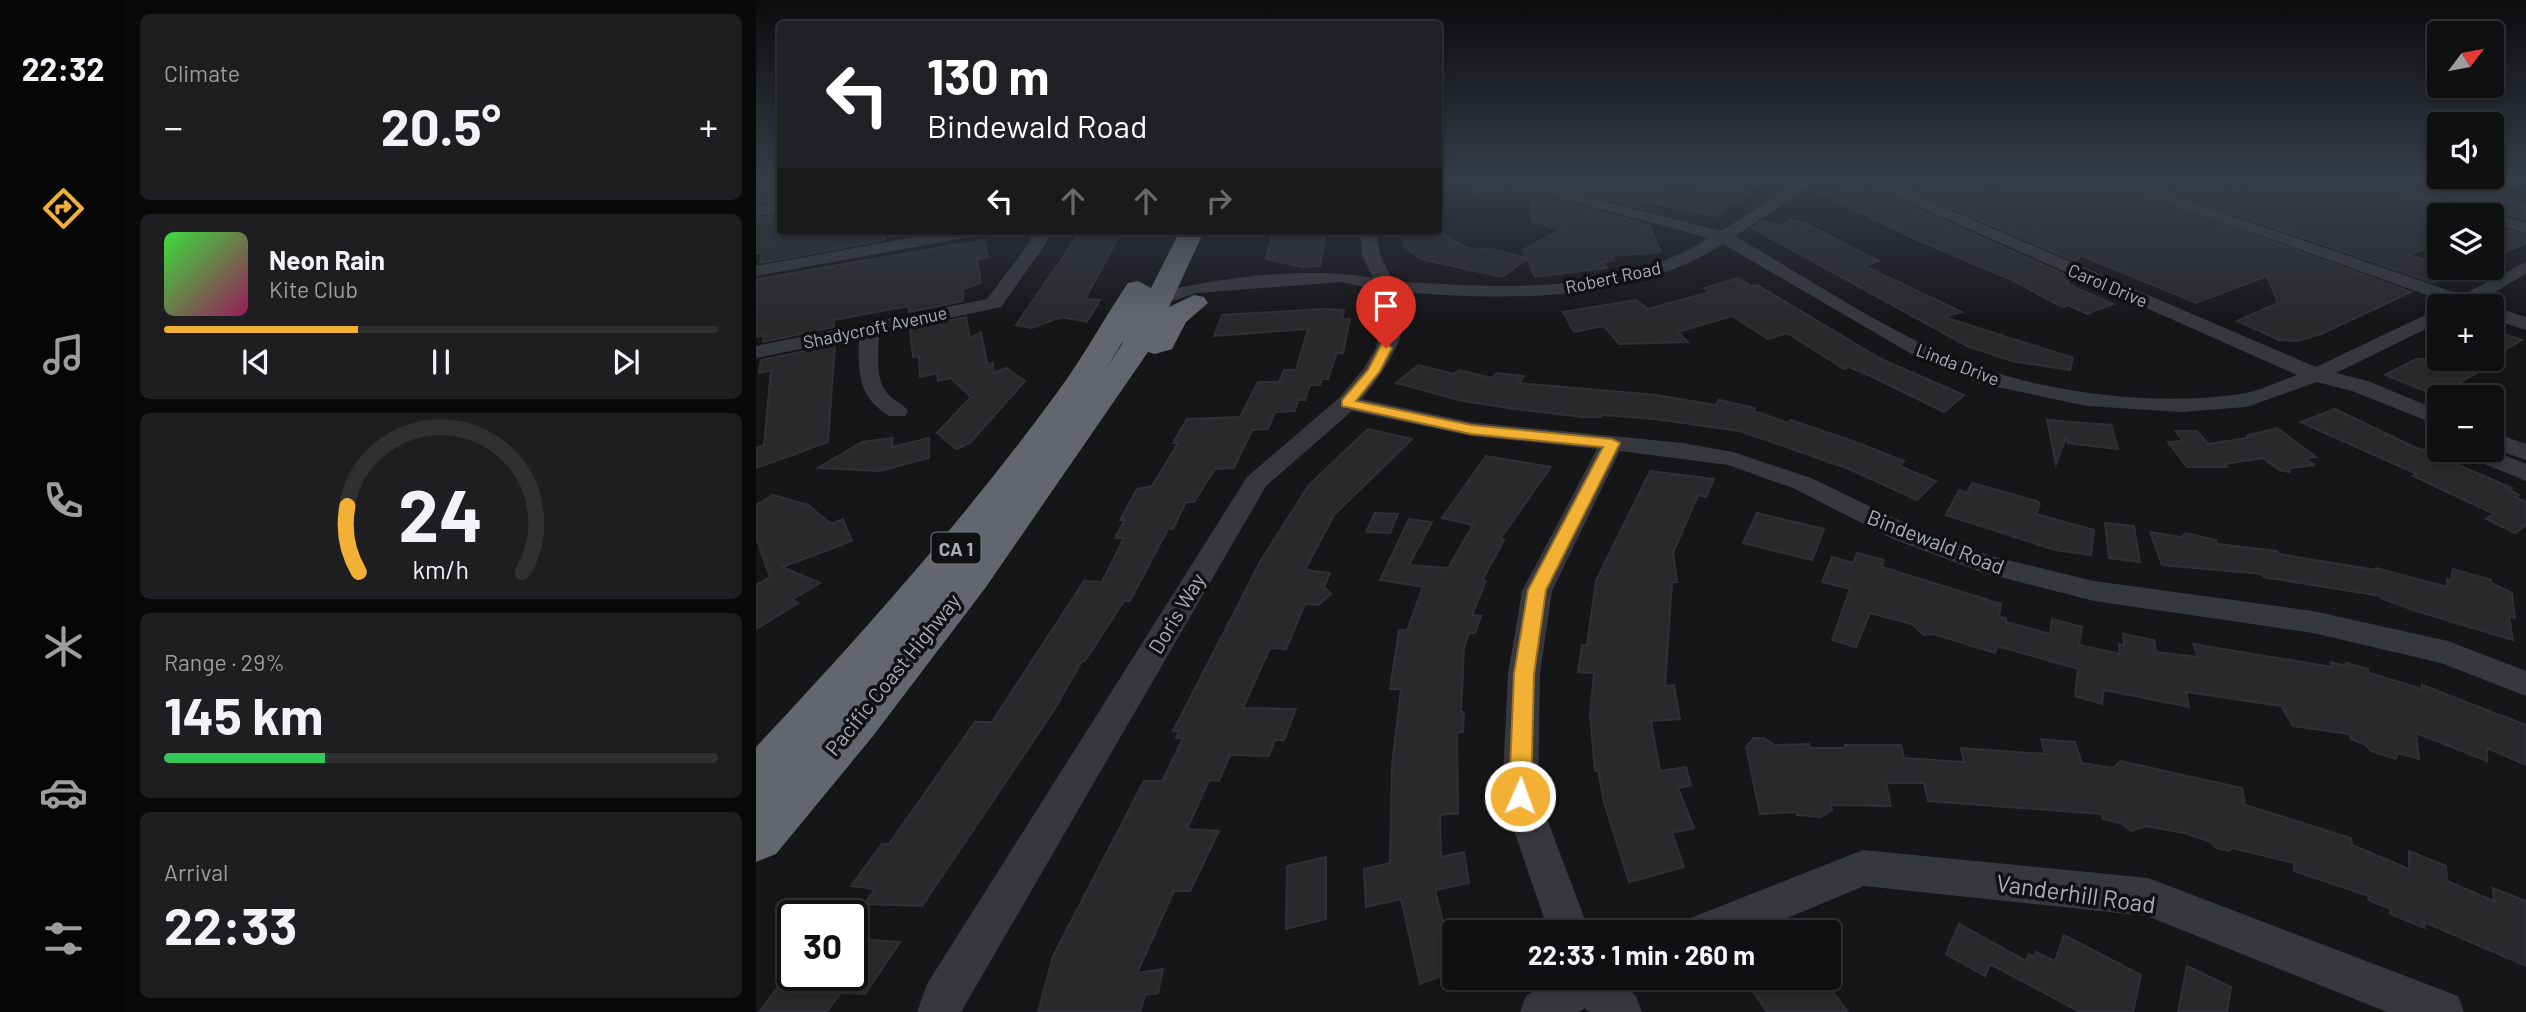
<!DOCTYPE html>
<html lang="en">
<head>
<meta charset="utf-8">
<style>
	body { margin:0; font-family:Barlow,sans-serif; background:#1e1e20; color:#f1f3f6; height:100vh; display:flex; flex-direction:column; font-size:26px; white-space:nowrap }
	* { box-sizing:border-box; margin:0 }
	p { font-size:23px; color:#9c9d9f }
	.icon { flex:none; width:38px; height:38px; fill:none; stroke:currentColor; stroke-width:2; stroke-linecap:round; stroke-linejoin:round }
	.map { position:relative; flex:1; overflow:hidden }
	.side { display:flex; flex-direction:column; gap:14px; padding:14px; background:#09090a; width:630px }
	.side>* { flex:none }
	.guide { position:absolute; left:21px; top:21px; width:665px; height:214px; border-radius:7px; box-shadow:0 4px 10px #0003,0 0 0 2px #303032; background:#202124; color:#fff; overflow:hidden }
	.needle { width:46px; rotate:58deg }
	.controls { position:absolute; left:1671px; top:21px; display:grid; gap:14px }
	.controls a { display:grid; place-items:center; width:77px; height:77px; border-radius:7px; background:#101012; box-shadow:0 4px 10px #0003,0 0 0 2px #303032; font-size:35px }
	.speed { position:absolute; left:21px; top:900px; display:flex; gap:14px; font-size:35px; font-weight:700; text-align:center }
	.speed>* { display:grid; place-content:center; width:91px; height:91px; border-radius:50%; background:#101012; box-shadow:0 4px 10px #0003,0 0 0 2px #303032; line-height:1 }
	.speed .limit { border:4px solid #111; border-radius:10px; background:#fff; color:#111 }
	.pin { position:absolute; display:grid; place-items:center; width:60px; height:60px; color:#fff; margin:-72px -30px; border-radius:50% 50% 50% 0; rotate:-45deg; box-shadow:0 0 7px #0007 }
	.pin .icon { rotate:45deg }
	.me { position:absolute; width:77px; margin:-38px; rotate:2deg; stroke-linejoin:round; filter:drop-shadow(0 0 5px #0008) }
	.turn { display:flex; align-items:center; gap:24px; height:147px; padding:0 35px; font-size:32px }
	.turn .icon { width:91px; height:91px; stroke-width:2.5 }
	.turn b { display:block; font-size:49px; line-height:60px }
	.lanes { display:flex; align-items:center; height:66px; padding:0 35px; background:#0003; justify-content:center; gap:35px; direction:ltr }
	.lanes .off { opacity:.35 }
	.big { font-size:52px; font-weight:700; line-height:1.1 }
	.side .widget { flex:1; display:flex; flex-direction:column; justify-content:center; gap:10px; min-width:0; padding:0 24px; border-radius:10px; background:#1e1e20 }
	.side .dial { align-items:center; gap:0 }
	.dial svg { height:182px; overflow:visible; fill:none; stroke:#303032; stroke-width:7; stroke-linecap:round; text-anchor:middle }
	.dial text { fill:#f1f3f6; stroke:none }
	.song { display:flex; align-items:center; gap:21px }
	.cover { width:84px; height:84px; border-radius:10px; background:linear-gradient(135deg,hsl(120 70% 55%),hsl(330 70% 35%)) }
	.played { height:7px; border-radius:4px; background:linear-gradient(90deg,#f2b134 35%,#303032 35%) }
	.keys { display:flex; justify-content:space-around; direction:ltr }
	.heat { display:flex; justify-content:space-between; align-items:center; font-size:38px; direction:ltr }
	.charge { height:10px; border-radius:5px; background:linear-gradient(90deg,#34c759 29%,#303032 0) }
	.trip { position:absolute; left:686px; top:920px; width:399px; height:70px; border-radius:7px; background:#101012; box-shadow:0 4px 10px #0003,0 0 0 2px #303032; font-weight:700; line-height:70px; text-align:center }
	main { display:flex; flex:1; min-height:0 }
	.tabs { display:flex; flex-direction:column; width:126px; justify-content:space-around; align-items:center; background:#060607; color:#9c9d9f }
	.tabs .icon { width:49px; height:49px }
	.tabs .selected { color:#f2b134 }
	.tabs b { font-size:32px; color:#f1f3f6 }
	.map>svg:first-child { display:block }
	.building { fill:#29292c; stroke:#303034; stroke-width:2 }
	.lines { fill:none; stroke-linecap:round; stroke-linejoin:round }
	.street { fill:#37383d; fill-rule:evenodd }
	.highway { fill:#63666e; fill-rule:evenodd }
	.route { fill:#f2b134; stroke:#9d7322; stroke-width:2 }
	.labels { text-anchor:middle; dominant-baseline:central; stroke-width:7; stroke-linejoin:round; paint-order:stroke }
	.far-street-label { font-size:18px; fill:#a8adb8; stroke:#111113 }
	.shield { fill:#111113; stroke:#7b7e86; stroke-width:2 }
	.shield-label { font-size:19px; font-weight:bold; fill:#a8adb8 }
	.street-label { font-size:21px; fill:#a8adb8; stroke:#111113 }
	.near-street-label { font-size:24px; fill:#a8adb8; stroke:#111113 }
</style>
</head>
<body>
<main>
<nav class="tabs">
<b>22:32</b>
<svg class="icon selected" aria-label="directions" viewBox="0 0 24 24"><path d="M12 3l9 9-9 9-9-9zM9 14v-3h6M13 9l2 2-2 2"/></svg>
<svg class="icon" aria-label="music" viewBox="0 0 24 24"><path d="M9 18V5l10-2v13"/><circle cx="6" cy="18" r="3"/><circle cx="16" cy="16" r="3"/></svg>
<svg class="icon" aria-label="phone" viewBox="0 0 24 24"><path d="M5 4h4l2 5-3 2q2 4 5 5l2-3 5 2v4C11 20 4 13 5 4z"/></svg>
<svg class="icon" aria-label="climate" viewBox="0 0 24 24"><path d="M12 3v18M4 7l16 10M4 17L20 7"/></svg>
<svg class="icon" aria-label="car" viewBox="0 0 24 24"><path d="M5 17H2v-5l4-1 3-4h7l3 4 3 1v5h-3M9 17h6M6 11h13"/><circle cx="7" cy="17" r="2"/><circle cx="17" cy="17" r="2"/></svg>
<svg class="icon" aria-label="filters" viewBox="0 0 24 24"><path d="M4 7h16M4 17h16"/><circle cx="9" cy="7" r="2"/><circle cx="15" cy="17" r="2"/></svg>
</nav>
<section class="side">
<div class="widget"><p>Climate</p>
<div class="heat"><a>−</a><b class="big">20.5°</b><a>+</a></div>
</div>
<div class="widget">
<div class="song"><i class="cover"></i><div><b>Neon Rain</b><p>Kite Club</p></div></div>
<div class="played"></div>
<div class="keys"><svg class="icon" aria-label="previous" viewBox="0 0 24 24"><path d="M18 5L8 12l10 7zM5 5v14"/></svg><svg class="icon" aria-label="pause" viewBox="0 0 24 24"><path d="M8 5v14M16 5v14"/></svg><svg class="icon" aria-label="next" viewBox="0 0 24 24"><path d="M6 5l10 7-10 7zM19 5v14"/></svg></div>
</div>
<div class="widget dial"><svg viewBox="0 0 100 80">
<path d="M14 69A42 42 0 1 1 86 69"/>
<path d="M14 69A42 42 0 0 1 9 40" stroke="#f2b134"/>
<text x="50" y="56" font-size="32" font-weight="700">24</text>
<text x="50" y="72" font-size="11">km/h</text>
</svg></div>
<div class="widget"><p>Range · 29%</p><b class="big">145 km</b><div class="charge"></div></div>
<div class="widget"><p>Arrival</p><b class="big">22:33</b></div>
</section>
<div class="map">
<svg width="1770" height="1012" viewBox="0 0 1770 1012">
	<rect width="100%" height="100%" fill="#161618"/>
	<g class="building">
		<polygon points="720,178 893,225 905,252 855,256 859,260 847,262 851,268 779,277 771,259 746,277 665,259 649,247 644,231 684,231 707,246 721,250 733,248 770,258 767,250 804,230 776,221 776,198 718,197"/>
		<polygon points="766,178 879,178 942,193 944,178 1015,178 958,216 882,200 885,208"/>
		<polygon points="1126,178 1227,178 1228,189 1271,178 1342,178 1655,292 1565,334 1541,341 1523,340 1481,321 1522,303 1511,276 1440,303 1324,255 1321,262"/>
		<polygon points="1374,178 1410,178 1422,182 1440,178 1479,190 1517,178 1589,178 1701,215 1684,215 1684,242 1653,255 1684,265 1684,268 1702,271 1678,283"/>
		<polygon points="1625,178 1770,178 1770,183 1740,195 1770,205 1770,220"/>
		<polygon points="0,179 24,181 24,200 0,203"/>
		<polygon points="1101,182 1314,277 1312,284 1357,304 1331,314 1312,305 1306,307 1256,280 1159,239 1061,191"/>
		<polygon points="24,215 24,239 73,231 129,231 129,240 4,263 7,252 0,254 0,218"/>
		<polygon points="1035,220 1047,222 1123,261 1108,266 1206,312 1188,317 1317,358 1314,370 1256,361 1211,346 996,228 1006,221 1027,225"/>
		<polygon points="1736,226 1770,235 1770,243 1736,258"/>
		<polygon points="325,231 366,231 329,299 344,300 331,322 305,317 276,328 260,325"/>
		<polygon points="531,231 570,231 564,266 547,267 510,259 517,232"/>
		<polygon points="228,240 232,257 221,260 225,283 207,289 207,301 153,312 152,306 78,320 78,327 7,342 8,335 0,337 1,279"/>
		<polygon points="982,278 995,286 1001,285 1125,359 1208,395 1188,412 1119,378 1093,367 1088,369 1031,333 1012,339 976,316 922,332 932,342 863,344 848,326 818,332 807,312 880,300 892,309 954,292 948,288"/>
		<polygon points="567,309 588,310 586,320 594,319 587,353 581,353 572,379 566,379 564,385 554,385 549,400 542,400 539,411 519,412 512,429 496,430 478,468 459,469 438,502 430,502 417,529 412,529 374,601 368,601 329,661 326,661 298,710 166,906 108,904 119,889 95,886 126,844 133,844 219,722 236,722 328,581 346,582 368,538 359,538 369,520 364,520 381,489 396,486 422,443 417,443 431,419 484,417 502,382 523,382 528,370 540,370 552,329 458,336 466,315"/>
		<polygon points="210,317 214,338 225,332 231,364 237,363 238,373 250,368 269,381 214,443 200,449 181,433 215,397 195,378 182,381 181,373 164,377 163,356 157,357 154,329"/>
		<polygon points="1736,330 1766,340 1736,357"/>
		<polygon points="79,345 72,442 0,468 0,448 8,445 15,370 3,373 5,360"/>
		<polygon points="1660,359 1746,359 1703,383 1737,397 1684,397 1629,375"/>
		<polygon points="662,365 698,374 703,370 736,378 741,373 768,376 763,383 900,395 960,405 963,400 999,408 998,411 1032,423 1035,420 1105,444 1148,461 1143,466 1180,481 1161,500 1093,469 984,431 899,419 845,415 845,417 826,417 759,409 707,401 640,383"/>
		<polygon points="1579,409 1658,447 1694,458 1695,462 1756,488 1753,490 1763,495 1759,497 1770,502 1770,525 1759,533 1730,519 1738,514 1657,476 1661,474 1544,422"/>
		<polygon points="1291,420 1355,425 1362,449 1312,443 1310,437 1300,464"/>
		<polygon points="1521,428 1560,457 1549,458 1558,465 1535,468 1533,472 1523,470 1507,458 1468,464 1471,467 1431,467 1412,442 1427,441 1419,431 1441,431 1452,444 1491,438 1492,435"/>
		<polygon points="612,429 656,439 578,515 549,570 574,573 568,587 575,594 562,605 549,604 530,649 514,648 487,708 540,709 528,740 519,740 513,756 474,755 463,781 453,780 431,829 463,831 434,891 418,891 381,973 407,969 402,993 389,995 384,1012 282,1012 297,956 388,781 406,781 427,738 420,738 423,731 417,731 505,560 553,485"/>
		<polygon points="137,438 136,447 173,438 173,458 123,471 62,468 106,442"/>
		<polygon points="730,456 795,467 744,539 748,540 726,581 730,581 716,615 725,616 719,633 713,633 708,648 705,712 708,712 707,732 701,733 702,813 684,815 685,857 708,852 713,883 679,890 691,937 698,935 698,971 664,984 645,899 610,907 608,869 634,863 636,765 645,689 634,689 643,630 651,630 667,587 624,580 653,519 676,522 653,565 692,568 717,525 686,518"/>
		<polygon points="894,471 958,479 950,497 942,495 917,553 921,582 916,582 909,686 918,685 924,719 895,721 904,771 930,767 935,785 922,788 938,828 916,833 928,867 873,882 848,802 842,770 839,771 834,715 838,673 822,672 826,645 831,645 840,581"/>
		<polygon points="1216,483 1281,501 1284,504 1280,514 1338,530 1335,555 1299,550 1190,515 1203,490 1211,493"/>
		<polygon points="17,495 52,505 75,524 87,519 96,541 26,567 64,583 36,600 42,603 0,629 0,585 14,577 0,538 0,505"/>
		<polygon points="619,513 642,514 634,533 610,532"/>
		<polygon points="1001,513 1068,529 1056,560 987,543"/>
		<polygon points="1349,523 1378,526 1384,562 1353,558"/>
		<polygon points="1394,532 1425,537 1430,533 1460,540 1461,544 1521,551 1523,554 1620,570 1620,568 1691,587 1691,579 1695,581 1697,569 1735,580 1735,583 1756,593 1759,618 1753,616 1757,640 1660,611 1625,598 1625,596 1507,577 1506,574 1406,565"/>
		<polygon points="1101,553 1128,560 1126,567 1245,604 1243,617 1250,618 1250,622 1294,634 1296,619 1326,627 1323,645 1364,654 1363,644 1368,645 1367,634 1398,640 1400,652 1442,657 1437,644 1576,667 1575,662 1591,666 1590,663 1612,669 1613,673 1666,689 1666,685 1770,725 1770,765 1731,748 1731,761 1660,733 1663,759 1642,753 1640,759 1615,751 1610,745 1595,739 1594,734 1537,726 1525,706 1430,692 1433,707 1348,690 1346,704 1319,696 1322,669 1241,646 1239,653 1177,634 1168,635 1156,624 1114,613 1100,647 1076,640 1094,589 1066,582 1076,557 1097,563"/>
		<polygon points="998,738 1008,738 1019,745 1053,744 1054,748 1089,748 1089,745 1145,745 1148,758 1208,762 1205,748 1289,754 1285,739 1319,742 1326,763 1357,768 1364,761 1486,788 1489,805 1595,838 1596,845 1653,869 1653,851 1690,866 1691,881 1738,901 1737,888 1770,901 1770,966 1668,922 1669,928 1634,914 1635,909 1612,900 1613,896 1538,871 1538,863 1476,848 1473,851 1460,848 1455,842 1428,833 1390,826 1375,831 1365,823 1347,819 1346,814 1172,801 1168,783 1130,783 1135,806 1075,805 1076,810 1065,817 1041,815 1040,812 1004,814 990,747"/>
		<polygon points="570,857 570,919 530,929 531,866"/>
		<polygon points="1203,924 1270,961 1273,954 1278,957 1280,952 1299,961 1308,935 1385,975 1377,1012 1324,1012 1234,964 1229,976 1190,954"/>
		<polygon points="96,939 144,942 109,994 85,993 70,1012 3,1012 31,975 96,975"/>
		<polygon points="1431,966 1475,987 1471,1012 1422,1012"/>
		<polygon points="988,978 1066,978 1092,1012 1011,1012"/>
	</g>
	<g class="lines">
		<g class="street">
			<path d="M730,178H755L965,231L1048,178H1065L979,236C1043,273 1106,315 1173,347C1261,390 1389,408 1485,394C1504,391 1523,381 1541,375L1099,178H1119L1560,367L1684,308V322L1580,373L1612,381L1684,411V426L1596,391L1561,382L1491,407L1425,412L1331,406L1222,383L1159,356L967,244C875,304 748,300 643,292C661,329 627,373 606,399L715,422L927,443L977,452L1055,478L1157,527L1235,556L1338,581L1557,611L1692,641L1770,671V696L1685,663L1557,633L1338,601L1228,573L1137,539L1037,488L972,465L864,451L796,591L784,674L782,795L834,933H793L746,795L752,674L766,591L841,449L715,436L596,411L510,486L205,1012H161L171,984L491,477L583,398L608,368L620,348L626,321L627,298L623,290L585,282L440,293L414,302L383,304L374,298L376,294C389,291 402,293 414,290C471,276 559,267 617,278L606,255L604,231H620L624,255L637,281C741,288 861,296 953,238Z"/>
			<polygon points="1344,178 1366,178 1706,295 1770,262 1770,274 1723,301 1729,306 1691,306 1693,303"/>
			<polygon points="1591,178 1615,178 1770,223 1770,233 1736,223 1736,215 1709,215"/>
			<polygon points="24,202 24,212 0,216 0,206"/>
			<polygon points="191,231 227,231 219,236 0,276 0,266"/>
			<path d="M277,231H293L291,242L245,307L123,333C123,351 118,378 131,393C137,401 147,403 152,411L149,416H133C101,396 102,372 103,337L0,358V346L231,299L274,242Z"/>
			<polygon points="1736,306 1770,317 1770,330 1736,319"/>
			<polygon points="1736,432 1770,444 1770,460 1736,448"/>
			<polygon points="1704,450 1736,450 1770,464 1770,481 1707,455"/>
			<polygon points="1107,850 1392,878 1702,996 1708,1012 1631,1012 1391,916 1108,886 996,933 927,933 932,919"/>
			<polygon points="797,978 861,978 880,996 886,1012 833,1012 829,1008 823,1012 764,1012 770,996"/>
		</g>
		<path class="highway" d="M424,231H448L413,307L438,295L448,297L452,303L430,322L416,349L399,354L392,352L230,587L117,736L20,854L0,862V747C107,633 211,516 303,390C328,356 348,318 372,283L382,281L395,288ZM367,341L350,369L366,344Z"/>
	</g>
	<linearGradient id="sky" x2="0" y2="1"><stop stop-color="#0c0c0d"/><stop offset="0.56" stop-color="#363c48"/><stop offset="1" stop-color="#363c48" stop-opacity="0"/></linearGradient>
	<rect width="1770" height="320" fill="url(#sky)"/>
	<polygon class="route" points="630,344 636,348 624,371 600,401 715,425 856,439 864,443 790,590 778,674 775,796 771,802 764,805 756,802 753,796 758,674 772,590 847,447 715,434 586,406 586,400 612,370 625,345"/>
	<g class="labels">
		<g class="far-street-label">
			<text transform="translate(857 277) rotate(-12)">Robert Road</text>
			<text transform="translate(1352 285) rotate(23)">Carol Drive</text>
			<text transform="translate(119 327) rotate(-12)">Shadycroft Avenue</text>
			<text transform="translate(1202 364) rotate(21)">Linda Drive</text>
		</g>
		<rect class="shield" x="175.5" y="532.5" width="49" height="31" rx="5"/>
		<g class="shield-label">
			<text x="200" y="548">CA 1</text>
		</g>
		<g class="street-label">
			<text transform="translate(1180 541) rotate(21)">Bindewald Road</text>
			<text transform="translate(420 613) rotate(-59)">Doris Way</text>
			<text transform="translate(136 674) rotate(-51)">Pacific Coast Highway</text>
		</g>
		<g class="near-street-label">
			<text transform="translate(1320 893) rotate(8)">Vanderhill Road</text>
		</g>
	</g>
</svg>
<div class="controls">
<a><svg class="needle" viewBox="-14 -14 28 28"><path d="M0-13l5 13h-10z" fill="#e53935"/><path d="M0 13l5-13h-10z" fill="#9c9d9f"/></svg></a>
<a><svg class="icon" aria-label="sound" viewBox="0 0 24 24"><path d="M4 9h4l5-4v14l-5-4H4zM17 9q2 3 0 6"/></svg></a>
<a><svg class="icon" aria-label="layers" viewBox="0 0 24 24"><path d="M12 4l9 5-9 5-9-5zM3 14l9 5 9-5"/></svg></a>
<a>+</a>
<a>−</a>
</div>
<div class="speed"><div class="limit">30</div></div>
<div class="pin" style="left:630px;top:348px;background:#d93025"><svg class="icon" aria-label="arrive" viewBox="0 0 24 24"><path d="M6 21V4h12l-3 4 3 4H6"/></svg></div>
<svg class="me" style="left:764px;top:796px" viewBox="-20 -20 40 40"><circle r="17" fill="#f2b134" stroke="#fff" stroke-width="3"/><path d="M0-11L8 9 0 5-8 9z" fill="#fff"/></svg>
<div class="trip">22:33 · 1 min · 260 m</div>
<div class="guide">
<div class="turn"><svg class="icon" aria-label="left" viewBox="0 0 24 24"><path d="M17 20v-9H6M10 6l-5 5 5 5"/></svg><div><b>130 m</b>Bindewald Road</div></div>
<div class="lanes"><svg class="icon" aria-label="left" viewBox="0 0 24 24"><path d="M17 20v-9H6M10 6l-5 5 5 5"/></svg><svg class="icon off" aria-label="ahead" viewBox="0 0 24 24"><path d="M12 20V5M6 11l6-6 6 6"/></svg><svg class="icon off" aria-label="ahead" viewBox="0 0 24 24"><path d="M12 20V5M6 11l6-6 6 6"/></svg><svg class="icon off" aria-label="right" viewBox="0 0 24 24"><path d="M7 20v-9h11M14 6l5 5-5 5"/></svg></div>
</div>
</div>
</main>
</body>
</html>
